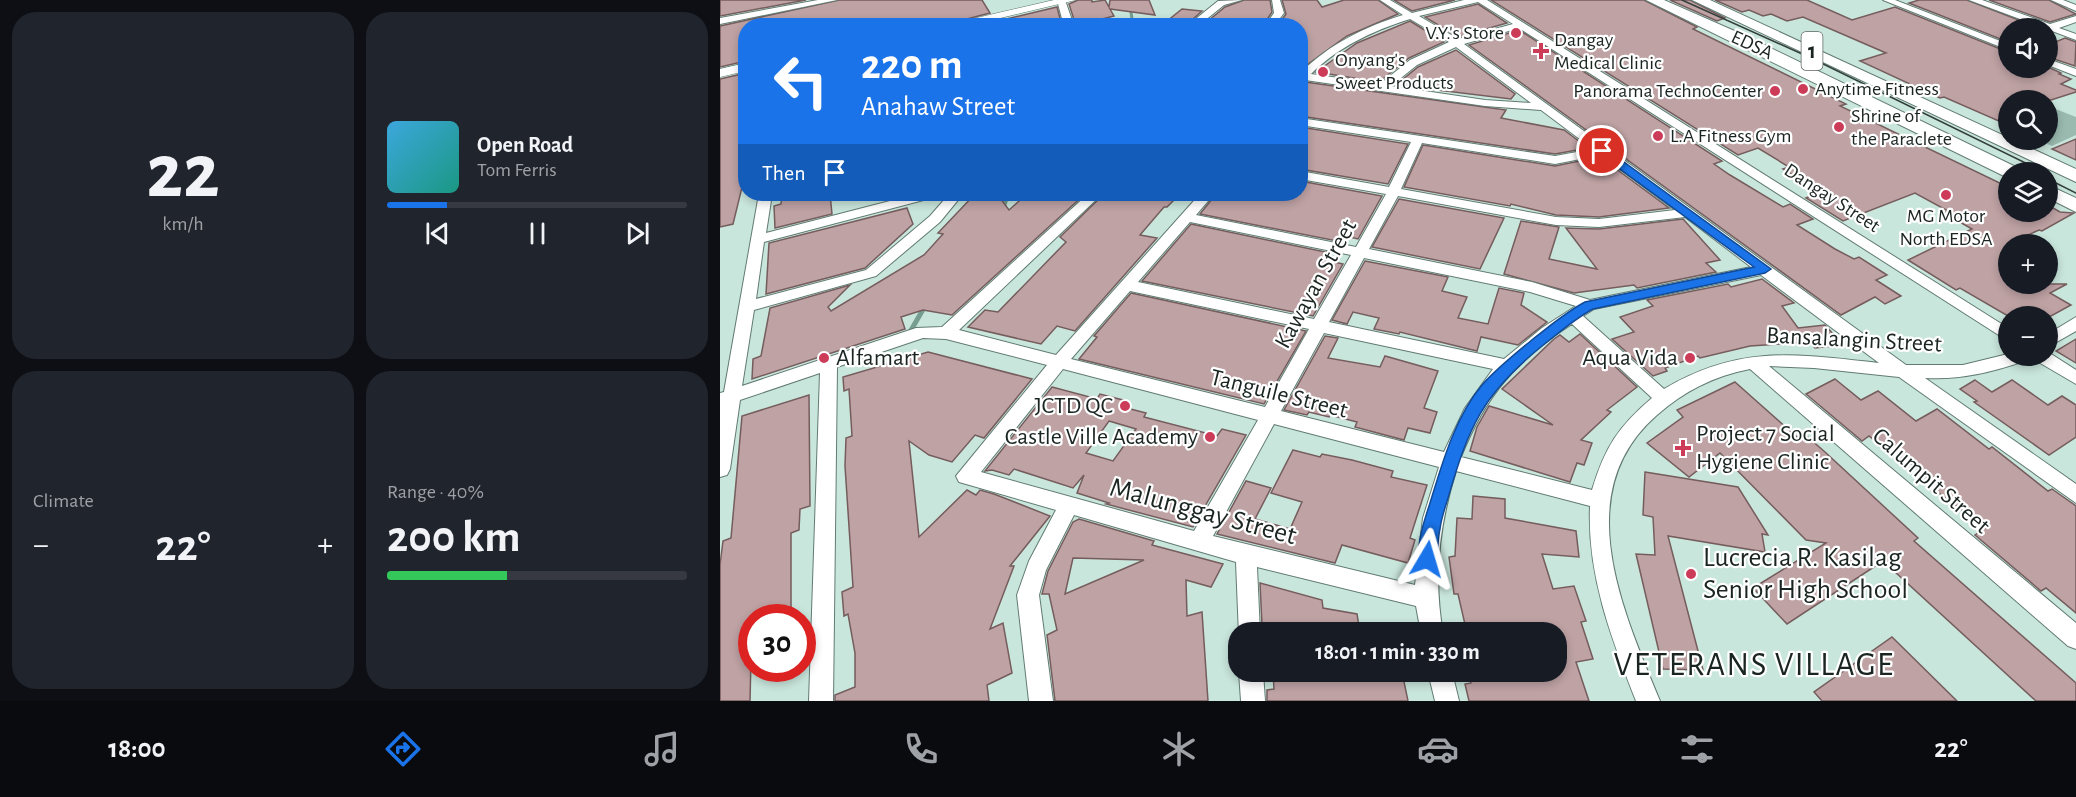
<!DOCTYPE html>
<html lang="en">
<head>
<meta charset="utf-8">
<style>
	body { margin:0; font-family:"Alegreya Sans",sans-serif; background:#20242c; color:#f1f3f6; height:100vh; display:flex; flex-direction:column; font-size:22px; white-space:nowrap }
	* { box-sizing:border-box; margin:0 }
	p { font-size:20px; color:#9ea1a6 }
	.icon { flex:none; width:33px; height:33px; fill:none; stroke:currentColor; stroke-width:2; stroke-linecap:round; stroke-linejoin:round }
	.map { position:relative; flex:1; overflow:hidden }
	.drawer { display:flex; flex-direction:column; gap:12px; padding:12px; background:#0d0f14; width:720px }
	.drawer>* { flex:none }
	.banner { position:absolute; left:18px; top:18px; width:570px; height:183px; border-radius:24px; box-shadow:0 3px 9px #0003; background:#1a73e8; color:#fff; overflow:hidden }
	.fabs { position:absolute; left:1278px; top:18px; display:grid; gap:12px }
	.fabs a { display:grid; place-items:center; width:60px; height:60px; border-radius:50%; background:#171b24; box-shadow:0 3px 9px #0003; font-size:30px }
	.speed { position:absolute; left:18px; top:604px; display:flex; gap:12px; font-size:30px; font-weight:700; text-align:center }
	.speed>* { display:grid; place-content:center; width:78px; height:78px; border-radius:50%; background:#171b24; box-shadow:0 3px 9px #0003; line-height:1 }
	.speed .limit { border:9px solid #d22; background:#fff; color:#111 }
	.pin { position:absolute; display:grid; place-items:center; width:51px; height:51px; color:#fff; margin:-26px; border:3px solid #fff; border-radius:50%; box-shadow:0 2px 6px #0007 }
	.me { position:absolute; width:66px; margin:-33px; rotate:7deg; stroke-linejoin:round; filter:drop-shadow(0 0 4px #0008) }
	.turn { display:flex; align-items:center; gap:21px; height:126px; padding:0 24px; font-size:27px }
	.turn .icon { width:78px; height:78px; stroke-width:2.5 }
	.turn b { display:block; font-size:42px; line-height:51px }
	.then { display:flex; align-items:center; height:57px; padding:0 24px; background:#0003; gap:12px; font-size:22px }
	.big { font-size:45px; font-weight:600; line-height:1.1 }
	.drawer .card { flex:1; display:flex; flex-direction:column; justify-content:center; gap:9px; min-width:0; padding:0 21px; border-radius:24px; background:#20242c }
	.drawer .dial { align-items:center; gap:0 }
	.dial b { font-size:78px; line-height:1 }
	.song { display:flex; align-items:center; gap:18px }
	.cover { width:72px; height:72px; border-radius:9px; background:linear-gradient(135deg,hsl(200 70% 55%),hsl(170 70% 35%)) }
	.played { height:6px; border-radius:3px; background:linear-gradient(90deg,#1a73e8 20%,#363941 20%) }
	.keys { display:flex; justify-content:space-around; direction:ltr }
	.heat { display:flex; justify-content:space-between; align-items:center; font-size:33px; direction:ltr }
	.charge { height:9px; border-radius:4px; background:linear-gradient(90deg,#34c759 40%,#363941 0) }
	.drawer .tiles { flex:1; display:grid; gap:12px; grid-template-columns:repeat(2,1fr) }
	.trip { position:absolute; left:508px; top:622px; width:339px; height:60px; border-radius:24px; background:#171b24; box-shadow:0 3px 9px #0003; font-weight:600; line-height:60px; text-align:center }
	.dock { display:flex; height:96px; justify-content:space-around; align-items:center; background:#090b0e; color:#9ea1a6 }
	.dock .icon { width:42px; height:42px }
	.dock .active { color:#1a73e8 }
	.dock b { font-size:27px; color:#f1f3f6 }
	main { display:flex; flex:1; min-height:0 }
	.map>svg:first-child { display:block }
	.green { fill:#9abaaf }
	.lines { fill:none; stroke-linecap:round; stroke-linejoin:round }
	.stream-far2 { stroke:#779d91; stroke-width:3 }
	.stream-far1 { stroke:#779d91; stroke-width:4.5 }
	.stream { stroke:#779d91; stroke-width:5 }
	.building { fill:#bea2a4; stroke:#755c5d; stroke-width:1.5; fill-rule:evenodd }
	.minor-casing { stroke:#617b72; stroke-width:2 }
	.major-casing { stroke:#617b72; stroke-width:1 }
	.highway-casing { stroke:#617b72; stroke-width:2 }
	.minor { fill:#fff; fill-rule:evenodd }
	.major { fill:#fff; fill-rule:evenodd }
	.highway { fill:#fff; fill-rule:evenodd }
	.tram { stroke:#333f3b; stroke-width:1.5 }
	.route { fill:#1a73e8; stroke:#114b97; stroke-width:1.5 }
	.poi-dot { fill:#cc3c58; stroke:#fff; stroke-width:2 }
	.labels { text-anchor:middle; dominant-baseline:central; stroke-width:4.5; stroke-linejoin:round; paint-order:stroke }
	.far-poi-label { font-size:20px; fill:#1a2421; stroke:#fff; text-anchor:start }
	.far-street-label { font-size:20px; fill:#1a2421; stroke:#fff }
	.shield { fill:#fff; stroke:#5f6664; stroke-width:1.5 }
	.shield-label { font-size:22px; font-weight:bold; fill:#1a2421 }
	.street-label { font-size:24px; fill:#1a2421; stroke:#fff }
	.poi-label { font-size:24px; fill:#1a2421; stroke:#fff; text-anchor:end }
	.near-street-label { font-size:28px; fill:#1a2421; stroke:#fff }
	.near-poi-label { font-size:28px; fill:#1a2421; stroke:#fff; text-anchor:start }
	.near-quarter-label { font-size:33px; letter-spacing:1.5px; fill:#1a2421; stroke:#fff }
</style>
</head>
<body>
<main>
<section class="drawer">
<div class="tiles">
<div class="card dial"><b>22</b><p>km/h</p></div>
<div class="card">
<div class="song"><i class="cover"></i><div><b>Open Road</b><p>Tom Ferris</p></div></div>
<div class="played"></div>
<div class="keys"><svg class="icon" aria-label="previous" viewBox="0 0 24 24"><path d="M18 5L8 12l10 7zM5 5v14"/></svg><svg class="icon" aria-label="pause" viewBox="0 0 24 24"><path d="M8 5v14M16 5v14"/></svg><svg class="icon" aria-label="next" viewBox="0 0 24 24"><path d="M6 5l10 7-10 7zM19 5v14"/></svg></div>
</div>
<div class="card"><p>Climate</p>
<div class="heat"><a>−</a><b class="big">22°</b><a>+</a></div>
</div>
<div class="card"><p>Range · 40%</p><b class="big">200 km</b><div class="charge"></div></div>
</div>
</section>
<div class="map">
<svg width="1356" height="701" viewBox="0 0 1356 701">
	<rect width="100%" height="100%" fill="#c9e6dc"/>
	<polygon class="green" points="1328,106 1356,117 1356,135 1332,146 1318,140 1328,140"/>
	<g class="lines">
		<polyline class="stream-far2" points="402,0 411,12 413,26"/>
		<polyline class="stream-far1" points="282,211 288,194"/>
		<polyline class="stream" points="190,332 205,306"/>
	</g>
	<g class="building">
		<polygon points="0,0 86,0 0,16"/>
		<polygon points="119,0 262,0 270,13 220,26 26,26 26,61 0,67 0,26"/>
		<polygon points="358,0 372,0 372,2 385,0 389,7 390,0 429,0 435,15 390,9 394,16 378,20 381,26 356,26 349,4"/>
		<polygon points="524,0 550,0 552,12 543,26 482,26 505,7"/>
		<polygon points="562,0 597,0 602,7 624,0 658,0 678,14 627,36 580,70 580,26 557,26 566,14"/>
		<polygon points="674,0 735,0 692,11"/>
		<polygon points="771,0 924,0 977,27 973,29 1126,104 1120,106 1288,187 1288,212 1328,212 1328,205 1340,212 1354,213 1322,231 1319,230 1288,244 1288,284 1347,284 1330,293 1351,305 1331,316 1288,316 1240,288 1236,290 1188,260 1252,229 1224,213 1228,211 1195,193 1123,221 1086,198 1096,194 1077,182 1082,181 1063,169 1069,167 1038,148 1018,155"/>
		<polygon points="950,0 970,0 1005,18 997,21"/>
		<polygon points="995,0 1087,0 1132,20 1175,7 1288,52 1288,68 1328,67 1341,73 1339,74 1351,79 1341,84 1356,90 1356,92 1331,100 1288,100 1288,119 1281,122 1224,97 1220,98 1140,61 1166,53 1083,17 1067,21 1051,14 1043,16 1029,10 1022,12"/>
		<polygon points="1199,0 1247,0 1319,28 1288,28 1288,42 1189,3"/>
		<polygon points="1269,0 1329,0 1356,14 1330,22"/>
		<polygon points="758,4 787,23 738,37 705,17"/>
		<polygon points="337,7 342,26 287,26 286,19"/>
		<polygon points="462,9 482,11 465,26 441,26"/>
		<polygon points="690,21 724,42 689,58 659,82 596,72 637,43"/>
		<polygon points="799,30 1002,161 994,164 1010,175 1063,207 1070,204 1093,219 1077,225 1115,249 1134,259 1139,257 1167,275 1156,280 1181,296 1165,304 1155,297 1121,315 749,45"/>
		<polygon points="1345,38 1356,42 1355,66 1328,57 1328,45"/>
		<polygon points="736,50 795,94 791,99 676,85 698,67"/>
		<polygon points="26,73 26,171 13,224 0,227 0,79"/>
		<polygon points="585,82 786,110 781,118 844,130 868,148 835,154 580,116 580,84"/>
		<polygon points="580,127 688,144 668,184 580,169"/>
		<polygon points="1356,139 1356,160 1332,149"/>
		<polygon points="703,145 835,166 880,157 949,208 879,217 836,215 791,204 790,206 684,187"/>
		<polygon points="580,181 662,196 638,239 621,235 617,241 480,214 496,194 580,194"/>
		<polygon points="62,194 110,194 112,214 55,228 54,206 61,204"/>
		<polygon points="255,194 260,198 277,194 289,210 307,194 365,194 232,315 203,310 181,317 185,329 32,379 33,359 41,356 50,308 130,285 108,307 111,311 204,255 223,234 218,233"/>
		<polygon points="384,194 460,194 447,207 444,207 420,235 437,238 355,331 337,326 321,344 248,327 265,310 278,312 346,242 340,237"/>
		<polygon points="679,199 784,218 760,269 652,247"/>
		<polygon points="187,208 193,224 145,268 46,294 49,243"/>
		<polygon points="963,219 1000,260 986,263 996,272 917,288 914,285 854,293 784,274 801,221 839,227 829,259 877,269 846,228 879,229"/>
		<polygon points="471,224 610,253 605,260 623,264 593,316 422,281"/>
		<polygon points="645,261 728,277 722,291 747,297 738,318 768,324 779,288 804,293 801,305 827,322 798,345 761,337 757,351 680,332 679,334 654,329 659,318 633,312 627,324 612,320"/>
		<polygon points="1042,279 1074,303 1062,306 1078,328 1105,325 1123,345 1095,348 1090,342 1030,346 980,358 978,356 945,368 947,371 933,376 892,339 914,332 900,317 933,306 927,300 1008,284 1011,287"/>
		<polygon points="411,293 586,331 544,404 359,359 377,337 374,336"/>
		<polygon points="860,334 917,387 887,410 891,412 861,440 872,443 864,465 857,463 850,482 750,451 757,427 769,406 833,425 782,389 834,339 840,335 849,342"/>
		<polygon points="605,336 618,338 608,358 660,367 665,356 718,371 704,408 717,412 710,433 688,428 684,440 635,427 637,422 610,415 609,417 589,412 587,415 564,410"/>
		<polygon points="1356,339 1356,363 1336,351"/>
		<polygon points="208,352 312,379 264,438 255,435 232,462 209,455 189,441 199,537 247,490 256,495 260,490 274,494 330,516 290,566 294,566 270,629 283,623 292,673 267,685 269,701 115,701 115,695 135,687 135,653 128,614 124,616 122,592 133,587 125,466 126,438 132,436 129,389 124,391 123,377"/>
		<polygon points="1115,379 1141,400 1158,391 1196,421 1217,409 1269,449 1272,447 1328,491 1332,489 1356,506 1356,613 1326,588 1321,591 1255,535 1265,528 1207,484 1212,481 1182,457 1178,460 1149,436 1142,441 1086,394"/>
		<polygon points="1255,380 1272,392 1292,380 1328,405 1342,396 1356,405 1356,437 1329,455 1254,402 1257,401 1240,389"/>
		<polygon points="1015,382 1077,437 1083,433 1105,452 1198,538 1194,541 1356,683 1356,701 1316,701 1163,561 1067,624 1033,588 1106,543 1086,540 1000,453 969,477 927,443 963,417 957,410"/>
		<path d="M332,387L377,399L380,394L403,400L399,406L426,413L424,417L497,436L502,429L526,435L473,527L386,504L389,503L357,493L364,475L353,488L294,469L289,475L272,470L265,471ZM389,421L416,429L393,461L366,453Z"/>
		<polygon points="89,395 90,506 80,509 79,530 71,533 71,618 32,618 30,701 0,701 0,565 3,541 11,538 22,416"/>
		<polygon points="573,450 600,457 602,454 632,460 673,471 671,477 707,485 690,538 695,540 688,563 622,545 615,563 497,534 526,481 551,488 535,519 570,529 582,502 551,493"/>
		<polygon points="925,472 1018,487 1048,535 1042,534 1045,552 948,536 983,670 943,669 916,554 935,555 933,517 923,515"/>
		<polygon points="753,496 785,499 785,518 856,531 859,557 822,554 833,589 854,586 866,621 861,622 873,659 856,662 869,701 749,701 745,684 751,683 749,672 837,672 837,633 747,633 738,594 734,594 729,557 735,556 737,518 752,519"/>
		<path d="M359,519L434,541L432,545L503,564L491,587L466,580L467,616L482,612L488,701H335L327,635L337,630L329,594H322L328,571L353,522ZM353,558L424,560L345,594Z"/>
		<polygon points="540,583 602,600 603,608 637,614 640,633 619,633 618,629 599,633 551,633 550,623 542,625"/>
		<polygon points="1172,637 1237,701 1102,701 1094,692"/>
		<polygon points="553,672 599,672 600,679 637,672 682,672 688,701 547,701 547,690 554,689"/>
	</g>
	<g class="lines">
		<g class="minor-casing">
			<g id="minor">
				<polygon points="98,0 117,0 0,24 0,18"/>
				<polygon points="337,0 345,0 354,26 344,26"/>
				<polygon points="522,0 504,5 478,26 467,26 498,1"/>
				<polygon points="552,0 560,0 564,13 554,26 545,26 554,13"/>
				<path d="M660,0H670L692,13L744,0H767L1288,328V341L799,28L744,44L1186,365H1243L1288,354L1309,356L1307,360C1273,372 1241,380 1205,378L1356,484V503L1179,377L1094,368L1049,366L1356,623V649L1348,646L1030,369C994,376 964,391 937,415C848,492 903,611 940,701H916C891,637 867,575 870,506L736,471C719,525 713,577 723,633H701L696,606L537,567L540,633H519V636L516,562L354,515L326,570L319,595L333,701H309L297,595L309,561L336,510L246,484L239,482L236,476L327,365L226,339L203,338L117,367L113,701H89L100,373L20,400L10,469L7,475L0,477V393L4,392L39,194H52L46,233L197,194H217L215,197L44,242L36,299L146,270L210,216L224,200L223,194H235L238,200L220,222L156,276L34,310L22,386L196,328L222,327L368,194H382L239,330L336,355L480,194H494L476,215L636,247L666,194L580,179V171L669,187L691,142L580,125V118L835,156L873,149L821,110L765,106L585,80L580,82V73C610,44 644,27 683,15ZM758,2L793,24L738,39L699,16ZM690,19L729,42L690,60L660,84L591,74C618,47 652,31 690,19ZM736,47L811,103L765,100L671,86L697,65ZM702,143L835,164L881,155L955,210L879,219L836,217L681,189ZM678,196L836,225L879,227L965,217L1031,267L870,300L812,282L649,249ZM470,222L631,255L594,319L418,282ZM644,258L810,292L856,306L822,328L784,359L609,322ZM1041,275L1159,363C1077,354 1020,344 944,389L863,316L874,309ZM410,291L589,329L545,407L351,359ZM852,324L932,398C898,427 885,447 872,490L741,457C765,396 797,359 852,324ZM604,333L773,369L745,408L724,452L561,411ZM343,369L538,420L474,531L261,472ZM554,424L719,467L703,518L695,585L493,536Z"/>
				<polygon points="1163,0 1175,0 1288,44 1288,50"/>
				<polygon points="1249,0 1262,0 1330,24 1356,16 1356,22 1339,28 1356,34 1356,40"/>
				<polygon points="1331,0 1343,0 1356,5 1356,11"/>
				<polygon points="1328,59 1356,69 1356,76 1328,65"/>
				<polygon points="1356,317 1356,331 1328,347 1328,334"/>
				<polygon points="1328,352 1356,370 1356,384 1315,360 1313,356 1328,356"/>
				<polygon points="519,672 543,672 545,701 521,701"/>
				<polygon points="708,672 732,672 739,701 715,701"/>
			</g>
		</g>
		<g class="major-casing">
			<g id="major">
				<polygon points="334,0 356,0 247,26 222,26"/>
				<polygon points="26,63 26,71 0,77 0,69"/>
			</g>
		</g>
		<g class="highway-casing">
			<g id="highway">
				<polygon points="926,0 944,0 1026,36 1298,168 1300,172 1288,172 1288,177 1284,176"/>
				<polygon points="972,0 990,0 1356,169 1356,182"/>
				<polygon points="1328,185 1356,198 1356,212 1328,198"/>
			</g>
		</g>
		<use href="#minor" class="minor"/>
		<use href="#major" class="major"/>
		<use href="#highway" class="highway"/>
		<g class="tram">
			<polyline points="962,0 1091,58 1324,172"/>
			<polyline points="1328,179 1356,193"/>
		</g>
	</g>
	<path class="route" d="M878,149H886L1051,269L1045,273L873,309C854,319 839,333 822,346C762,395 749,426 728,498C725,508 721,519 720,529C717,541 719,554 714,565L707,567L701,565C694,548 705,519 710,503C722,464 735,417 762,385C777,368 795,354 813,339C830,326 846,312 865,302L1034,267L878,153Z"/>
	<g class="poi-dot">
		<circle cx="796" cy="33" r="6"/>
		<path d="M818 42h6v6h6v6h-6v6h-6v-6h-6v-6h6z"/>
		<circle cx="603" cy="72" r="6"/>
		<circle cx="1083" cy="89" r="6"/>
		<circle cx="1055" cy="91" r="6"/>
		<circle cx="1119" cy="127" r="6"/>
		<circle cx="938" cy="136" r="6"/>
		<circle cx="1226" cy="195" r="6"/>
		<circle cx="104" cy="358" r="6"/>
		<circle cx="970" cy="358" r="6"/>
		<circle cx="405" cy="406" r="6"/>
		<circle cx="490" cy="437" r="6"/>
		<path d="M960 439h6v6h6v6h-6v6h-6v-6h-6v-6h6z"/>
		<circle cx="971" cy="574" r="6"/>
	</g>
	<g class="labels">
		<g class="far-poi-label">
			<text x="784" y="33" text-anchor="end">V.Y.'s Store</text>
			<text x="834" y="40">Dangay<tspan x="834" dy="23">Medical Clinic</tspan></text>
			<text x="615" y="60">Onyang's<tspan x="615" dy="23">Sweet Products</tspan></text>
			<text x="1095" y="89">Anytime Fitness</text>
			<text x="1043" y="91" text-anchor="end">Panorama TechnoCenter</text>
			<text x="1131" y="116">Shrine of<tspan x="1131" dy="23">the Paraclete</tspan></text>
			<text x="950" y="136">L.A Fitness Gym</text>
			<text x="1226" y="216" text-anchor="middle">MG Motor<tspan x="1226" dy="23">North EDSA</tspan></text>
		</g>
		<g class="far-street-label">
			<text transform="translate(1032 45) rotate(25)">EDSA</text>
			<text transform="translate(1112 198) rotate(33)">Dangay Street</text>
		</g>
		<rect class="shield" x="1081.5" y="32" width="21" height="38" rx="4.5"/>
		<g class="shield-label">
			<text x="1092" y="51">1</text>
		</g>
		<g class="street-label">
			<text transform="translate(596 284) rotate(-61)">Kawayan Street</text>
			<text transform="translate(1134 340) rotate(3)">Bansalangin Street</text>
			<text transform="translate(559 394) rotate(14)">Tanguile Street</text>
			<text transform="translate(1211 481) rotate(41)">Calumpit Street</text>
		</g>
		<g class="poi-label">
			<text x="116" y="358" text-anchor="start">Alfamart</text>
			<text x="958" y="358">Aqua Vida</text>
			<text x="393" y="406">JCTD QC</text>
			<text x="976" y="434" text-anchor="start">Project 7 Social<tspan x="976" dy="28">Hygiene Clinic</tspan></text>
			<text x="478" y="437">Castle Ville Academy</text>
		</g>
		<g class="near-street-label">
			<text transform="translate(483 512) rotate(15)">Malunggay Street</text>
		</g>
		<g class="near-poi-label">
			<text x="983" y="558">Lucrecia R. Kasilag<tspan x="983" dy="32">Senior High School</tspan></text>
		</g>
		<g class="near-quarter-label">
			<text x="1034" y="665">VETERANS VILLAGE</text>
		</g>
	</g>
</svg>
<div class="fabs">
<a><svg class="icon" aria-label="sound" viewBox="0 0 24 24"><path d="M4 9h4l5-4v14l-5-4H4zM17 9q2 3 0 6"/></svg></a>
<a><svg class="icon" aria-label="search" viewBox="0 0 24 24"><circle cx="10" cy="10" r="6"/><path d="M15 15l6 6"/></svg></a>
<a><svg class="icon" aria-label="layers" viewBox="0 0 24 24"><path d="M12 4l9 5-9 5-9-5zM3 14l9 5 9-5"/></svg></a>
<a>+</a>
<a>−</a>
</div>
<div class="speed"><div class="limit">30</div></div>
<div class="pin" style="left:882px;top:151px;background:#d93025"><svg class="icon" aria-label="arrive" viewBox="0 0 24 24"><path d="M6 21V4h12l-3 4 3 4H6"/></svg></div>
<svg class="me" style="left:707px;top:559px" viewBox="-20 -20 40 40"><path d="M0-17L14 15 0 8-14 15z" fill="#1a73e8" stroke="#fff" stroke-width="4"/></svg>
<div class="trip">18:01 · 1 min · 330 m</div>
<div class="banner">
<div class="turn"><svg class="icon" aria-label="left" viewBox="0 0 24 24"><path d="M17 20v-9H6M10 6l-5 5 5 5"/></svg><div><b>220 m</b>Anahaw Street</div></div>
<div class="then">Then<svg class="icon" aria-label="arrive" viewBox="0 0 24 24"><path d="M6 21V4h12l-3 4 3 4H6"/></svg></div>
</div>
</div>
</main>
<nav class="dock">
<b>18:00</b>
<svg class="icon active" aria-label="directions" viewBox="0 0 24 24"><path d="M12 3l9 9-9 9-9-9zM9 14v-3h6M13 9l2 2-2 2"/></svg>
<svg class="icon" aria-label="music" viewBox="0 0 24 24"><path d="M9 18V5l10-2v13"/><circle cx="6" cy="18" r="3"/><circle cx="16" cy="16" r="3"/></svg>
<svg class="icon" aria-label="phone" viewBox="0 0 24 24"><path d="M5 4h4l2 5-3 2q2 4 5 5l2-3 5 2v4C11 20 4 13 5 4z"/></svg>
<svg class="icon" aria-label="climate" viewBox="0 0 24 24"><path d="M12 3v18M4 7l16 10M4 17L20 7"/></svg>
<svg class="icon" aria-label="car" viewBox="0 0 24 24"><path d="M5 17H2v-5l4-1 3-4h7l3 4 3 1v5h-3M9 17h6M6 11h13"/><circle cx="7" cy="17" r="2"/><circle cx="17" cy="17" r="2"/></svg>
<svg class="icon" aria-label="filters" viewBox="0 0 24 24"><path d="M4 7h16M4 17h16"/><circle cx="9" cy="7" r="2"/><circle cx="15" cy="17" r="2"/></svg>
<b>22°</b>
</nav>
</body>
</html>
